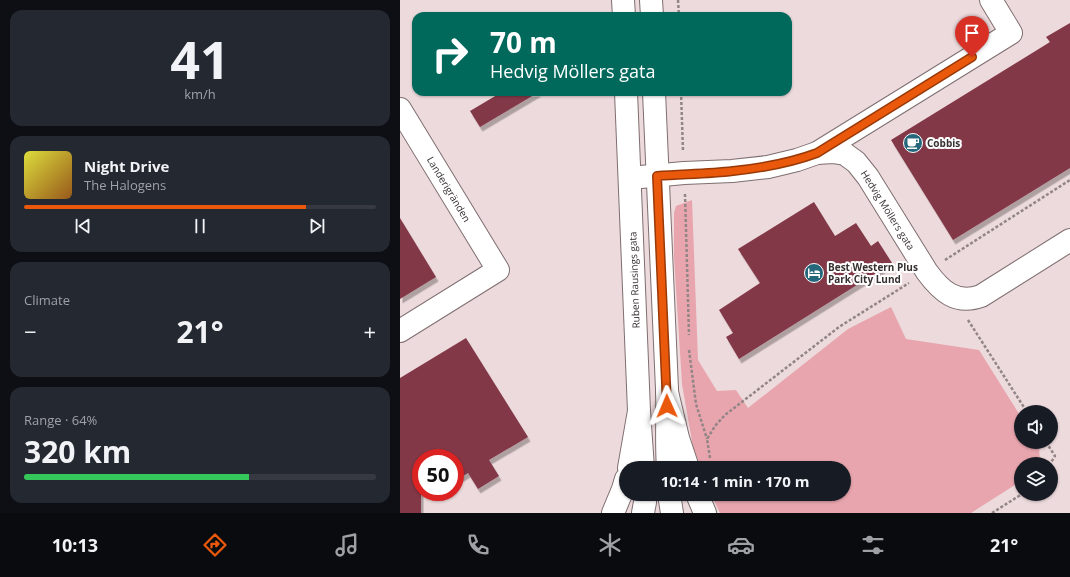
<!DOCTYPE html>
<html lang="en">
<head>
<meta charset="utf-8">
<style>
	body { margin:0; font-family:"Open Sans",sans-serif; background:#242831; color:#f1f3f6; height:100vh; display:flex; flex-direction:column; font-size:15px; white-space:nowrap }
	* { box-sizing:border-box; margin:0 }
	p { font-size:13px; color:#9ea1a6 }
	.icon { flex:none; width:22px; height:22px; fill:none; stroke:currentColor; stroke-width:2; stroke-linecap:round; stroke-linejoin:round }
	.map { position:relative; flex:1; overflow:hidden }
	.panel { display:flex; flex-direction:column; gap:10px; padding:10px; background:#0d0f14; width:400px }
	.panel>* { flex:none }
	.top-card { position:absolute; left:12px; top:12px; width:380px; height:84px; border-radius:12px; box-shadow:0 1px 3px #0004; background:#00695c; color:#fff; overflow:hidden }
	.tools { position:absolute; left:614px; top:405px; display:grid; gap:8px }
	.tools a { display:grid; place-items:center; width:44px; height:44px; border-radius:50%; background:#171b24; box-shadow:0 1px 3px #0004; font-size:20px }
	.speed { position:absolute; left:12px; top:449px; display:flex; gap:8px; font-size:20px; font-weight:700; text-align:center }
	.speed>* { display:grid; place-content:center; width:52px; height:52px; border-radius:50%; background:#171b24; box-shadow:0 1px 3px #0004; line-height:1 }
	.speed .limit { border:6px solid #d22; background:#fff; color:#111 }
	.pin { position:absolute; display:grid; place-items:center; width:34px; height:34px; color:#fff; margin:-41px -17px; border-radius:50% 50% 50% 0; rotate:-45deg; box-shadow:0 0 4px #0007 }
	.pin .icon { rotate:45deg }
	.me { position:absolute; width:44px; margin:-22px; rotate:359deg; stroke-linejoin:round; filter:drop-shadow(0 0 3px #0008) }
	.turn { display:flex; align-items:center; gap:14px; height:84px; padding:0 12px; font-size:18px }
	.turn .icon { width:52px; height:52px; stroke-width:2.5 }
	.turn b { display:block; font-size:28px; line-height:34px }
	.big { font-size:30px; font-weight:700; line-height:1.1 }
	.panel .card { flex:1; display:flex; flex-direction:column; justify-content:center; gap:6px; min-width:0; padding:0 14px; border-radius:12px; background:#242831 }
	.panel .dial { align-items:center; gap:0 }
	.dial b { font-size:52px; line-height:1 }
	.song { display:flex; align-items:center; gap:12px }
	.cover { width:48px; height:48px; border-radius:6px; background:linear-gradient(135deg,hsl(60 70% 55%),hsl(30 70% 35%)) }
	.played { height:4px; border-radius:2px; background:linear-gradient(90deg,#ea580c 80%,#363941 80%) }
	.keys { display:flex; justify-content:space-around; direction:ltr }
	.heat { display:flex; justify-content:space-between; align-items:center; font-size:22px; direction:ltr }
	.charge { height:6px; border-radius:3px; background:linear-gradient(90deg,#34c759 64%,#363941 0) }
	.trip { position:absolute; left:219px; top:461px; width:232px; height:40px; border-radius:20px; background:#171b24; box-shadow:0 1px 3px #0004; font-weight:700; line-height:40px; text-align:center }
	.tab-bar { display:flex; height:64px; justify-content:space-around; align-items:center; background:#090b0e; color:#9ea1a6 }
	.tab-bar .icon { width:28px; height:28px }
	.tab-bar .on { color:#ea580c }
	.tab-bar b { font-size:18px; color:#f1f3f6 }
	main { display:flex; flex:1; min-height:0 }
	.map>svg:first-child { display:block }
	.green { fill:#e8a5ae }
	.building { fill:#823947; filter:url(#shadow) }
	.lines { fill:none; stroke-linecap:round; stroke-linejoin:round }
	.minor-casing { stroke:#7f6e70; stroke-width:24 }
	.major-casing { stroke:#7f6e70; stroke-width:24 }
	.highway-casing { stroke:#7f6e70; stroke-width:24 }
	.path { stroke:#928586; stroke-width:2.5; stroke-dasharray:3 2; stroke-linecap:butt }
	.minor { stroke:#fff; stroke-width:22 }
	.major { stroke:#fff; stroke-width:22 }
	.highway { stroke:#fff; stroke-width:22 }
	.route-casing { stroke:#983908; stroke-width:10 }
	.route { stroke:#ea580c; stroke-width:7 }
	.labels { text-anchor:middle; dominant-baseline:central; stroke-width:4; stroke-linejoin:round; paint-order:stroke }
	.poi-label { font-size:10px; font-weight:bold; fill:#373031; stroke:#fff; text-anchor:start }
	.street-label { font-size:10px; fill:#373031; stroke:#fff }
</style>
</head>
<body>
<main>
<section class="panel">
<div class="card dial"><b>41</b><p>km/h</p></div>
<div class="card">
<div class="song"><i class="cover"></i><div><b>Night Drive</b><p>The Halogens</p></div></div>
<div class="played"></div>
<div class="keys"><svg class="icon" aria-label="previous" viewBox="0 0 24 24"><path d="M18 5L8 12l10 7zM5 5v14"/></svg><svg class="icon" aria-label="pause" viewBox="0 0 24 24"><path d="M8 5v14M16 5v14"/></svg><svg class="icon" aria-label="next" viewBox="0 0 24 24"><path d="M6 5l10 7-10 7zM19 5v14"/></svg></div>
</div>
<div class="card"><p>Climate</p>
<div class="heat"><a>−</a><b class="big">21°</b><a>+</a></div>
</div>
<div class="card"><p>Range · 64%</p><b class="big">320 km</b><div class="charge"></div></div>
</section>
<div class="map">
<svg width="670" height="513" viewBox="0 0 670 513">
	<defs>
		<filter id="shadow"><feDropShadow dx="2.5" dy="4.5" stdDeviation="0" flood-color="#0004"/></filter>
	</defs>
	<rect width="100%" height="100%" fill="#eddadc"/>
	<polygon class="green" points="292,200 298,360 317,391 336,390 348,408 448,329 491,307 506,339 579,350 621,417 621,442 636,442 639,446 640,463 639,464 621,464 621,481 571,513 320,513 311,494 444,494 444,468 301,468 293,447 282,384 274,257 274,213 276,206"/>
	<g class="building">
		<polygon points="670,23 670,168 553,240 491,140 650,42 646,37"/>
		<polygon points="102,92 139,92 80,127 70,111"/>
		<polygon points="414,202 435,236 456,223 471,246 478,241 492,263 339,359 326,337 333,333 319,310 360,283 338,249"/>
		<polygon points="0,218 36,277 0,299"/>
		<polygon points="66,338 128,437 89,460 99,476 78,489 68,473 55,481 55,458 21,458 21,513 0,513 0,378"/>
	</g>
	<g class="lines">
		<g class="minor-casing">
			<g id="minor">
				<polyline points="0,109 98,270 0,331"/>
				<polyline points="417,153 611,33 591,0"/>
				<path d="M230,178L284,173L332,171L368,167L397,160L417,153L433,152L445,154L456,162L468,177L527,272C541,291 556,305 581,296L670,240"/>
			</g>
		</g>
		<g class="major-casing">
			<g id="major">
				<polyline points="223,0 224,16"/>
				<polyline points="251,0 252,16"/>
				<polyline points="226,92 239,411 243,468"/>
				<path d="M254,92C258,191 263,290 267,389C268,415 266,442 268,468"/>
				<polyline points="269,494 272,513"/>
				<polyline points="243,513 245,502 245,494"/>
			</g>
		</g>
		<g class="highway-casing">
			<g id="highway">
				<polyline points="267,392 278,438 288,468"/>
				<polyline points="229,468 239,411"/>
				<polyline points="297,494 305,513"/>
				<polyline points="213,513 223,489 226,479"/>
			</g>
		</g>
		<g class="path">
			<polyline points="278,0 279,16"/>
			<polyline points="281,92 283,151"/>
			<polyline points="285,194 289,335"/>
			<polyline points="545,260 670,180"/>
			<polyline points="568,320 627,412"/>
			<polyline points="289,350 296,404 307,439"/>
			<polyline points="646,442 655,456 650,464"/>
			<polyline points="310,458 307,439 315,426 325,415 439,327 509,283"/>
			<polyline points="592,513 622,494"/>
		</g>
		<use href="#minor" class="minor"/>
		<use href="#major" class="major"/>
		<use href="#highway" class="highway"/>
	</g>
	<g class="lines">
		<g class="route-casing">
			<path id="route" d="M267,406L257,176C282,174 308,174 333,171C362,168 390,163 417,153L572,57"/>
		</g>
		<use href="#route" class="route"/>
	</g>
	<defs>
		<g id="cafe-disc" transform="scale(1)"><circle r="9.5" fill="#26687b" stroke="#fff"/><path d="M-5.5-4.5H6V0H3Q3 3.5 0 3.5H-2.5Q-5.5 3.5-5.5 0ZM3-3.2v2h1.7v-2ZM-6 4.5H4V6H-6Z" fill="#fff"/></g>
		<g id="hotel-disc" transform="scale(1)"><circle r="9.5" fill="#26687b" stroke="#fff"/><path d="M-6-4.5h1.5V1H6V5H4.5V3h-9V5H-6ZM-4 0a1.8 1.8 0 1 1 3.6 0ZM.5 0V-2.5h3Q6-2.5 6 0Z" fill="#fff"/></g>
	</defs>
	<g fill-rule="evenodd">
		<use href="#cafe-disc" x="513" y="143"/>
		<use href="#hotel-disc" x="414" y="273"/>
	</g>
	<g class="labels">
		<g class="poi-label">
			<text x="527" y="143">Cobbis</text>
			<text x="428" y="267">Best Western Plus<tspan x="428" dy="12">Park City Lund</tspan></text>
		</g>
		<g class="street-label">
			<text transform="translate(49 189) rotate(59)">Landerigränden</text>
			<text transform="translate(488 210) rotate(58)">Hedvig Möllers gata</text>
			<text transform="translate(234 280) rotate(-92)">Ruben Rausings gata</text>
		</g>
	</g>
</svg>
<div class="tools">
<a><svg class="icon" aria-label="sound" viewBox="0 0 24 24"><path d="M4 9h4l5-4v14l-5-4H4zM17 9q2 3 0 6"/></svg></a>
<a><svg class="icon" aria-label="layers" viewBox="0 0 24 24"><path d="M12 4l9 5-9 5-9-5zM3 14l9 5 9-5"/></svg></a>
</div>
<div class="speed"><div class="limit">50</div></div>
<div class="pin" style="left:572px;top:57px;background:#d93025"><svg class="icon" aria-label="arrive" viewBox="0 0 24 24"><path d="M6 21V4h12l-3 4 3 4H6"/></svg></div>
<svg class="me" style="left:267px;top:406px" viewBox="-20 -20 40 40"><path d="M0-17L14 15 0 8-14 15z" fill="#ea580c" stroke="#fff" stroke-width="4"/></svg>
<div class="trip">10:14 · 1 min · 170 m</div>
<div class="top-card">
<div class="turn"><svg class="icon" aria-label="right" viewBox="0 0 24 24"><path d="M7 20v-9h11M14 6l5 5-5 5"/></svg><div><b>70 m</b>Hedvig Möllers gata</div></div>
</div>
</div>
</main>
<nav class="tab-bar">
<b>10:13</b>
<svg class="icon on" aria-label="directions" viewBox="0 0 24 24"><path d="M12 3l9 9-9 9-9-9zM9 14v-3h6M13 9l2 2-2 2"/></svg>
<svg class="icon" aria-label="music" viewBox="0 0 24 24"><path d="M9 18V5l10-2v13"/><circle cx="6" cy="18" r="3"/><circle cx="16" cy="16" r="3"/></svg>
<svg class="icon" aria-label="phone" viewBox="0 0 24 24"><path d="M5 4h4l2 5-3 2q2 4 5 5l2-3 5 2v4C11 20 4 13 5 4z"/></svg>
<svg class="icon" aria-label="climate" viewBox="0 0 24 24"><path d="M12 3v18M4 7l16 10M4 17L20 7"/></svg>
<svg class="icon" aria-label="car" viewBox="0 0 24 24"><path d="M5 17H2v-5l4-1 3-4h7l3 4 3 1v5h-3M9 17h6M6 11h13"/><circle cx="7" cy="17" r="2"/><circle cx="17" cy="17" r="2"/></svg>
<svg class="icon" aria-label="filters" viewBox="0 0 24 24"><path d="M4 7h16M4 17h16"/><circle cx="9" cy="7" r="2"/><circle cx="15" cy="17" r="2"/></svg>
<b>21°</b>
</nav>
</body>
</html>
